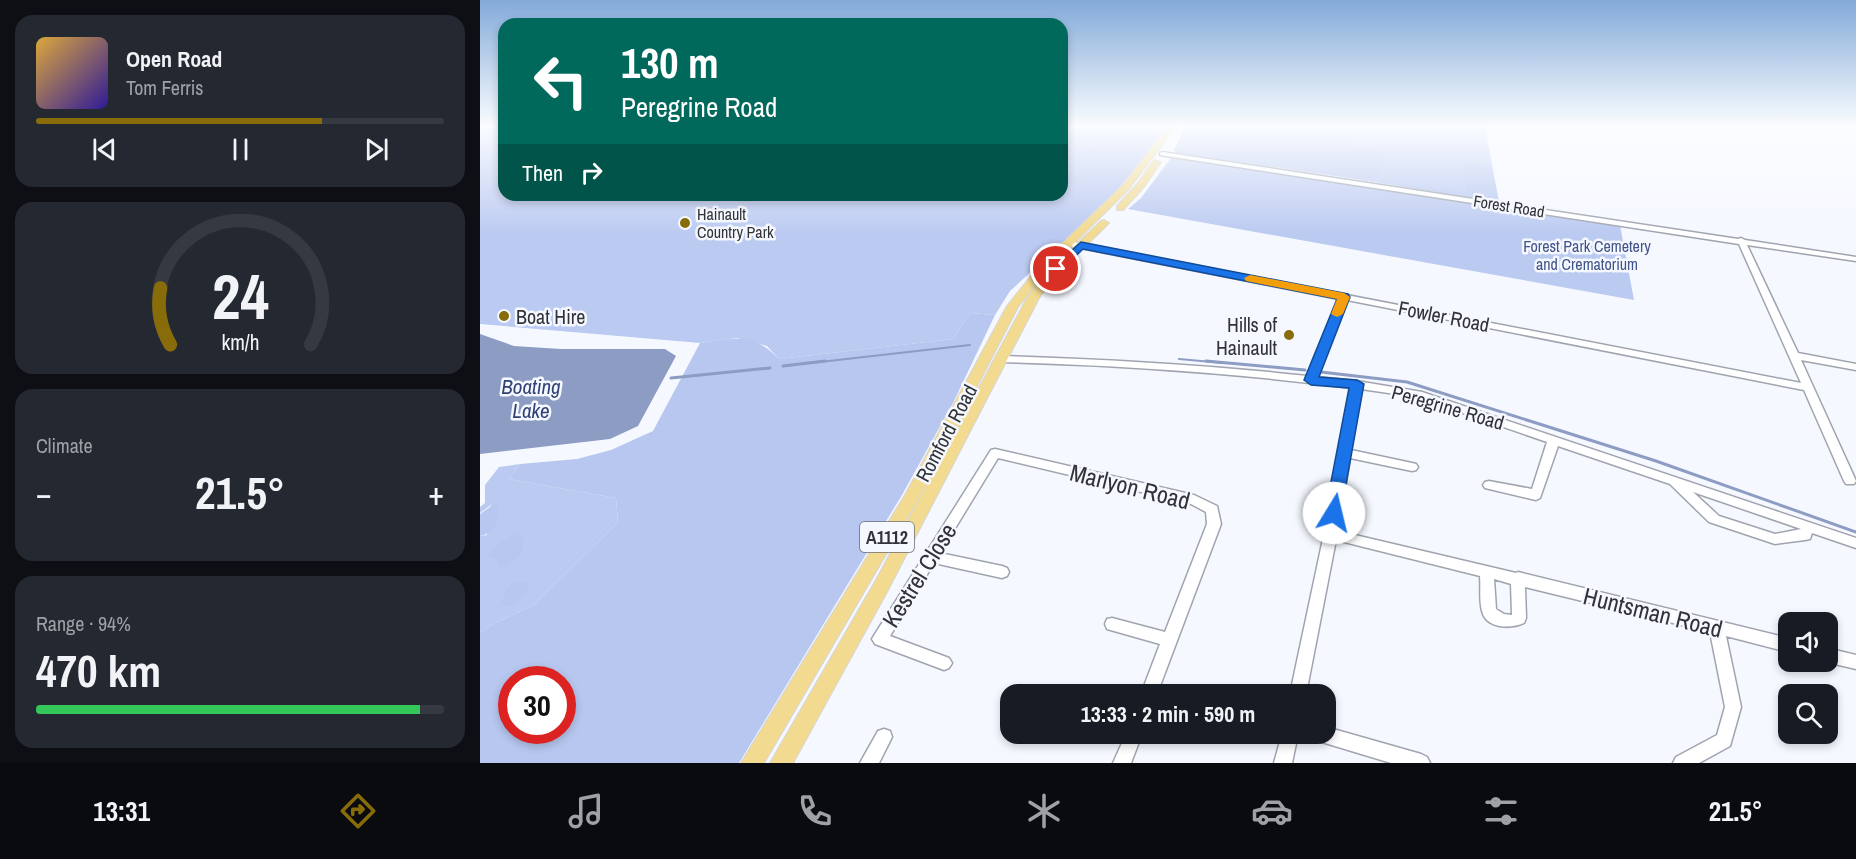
<!DOCTYPE html>
<html lang="en">
<head>
<meta charset="utf-8">
<style>
	body { margin:0; font-family:"Archivo Narrow",sans-serif; background:#242831; color:#f1f3f6; height:100vh; display:flex; flex-direction:column; font-size:22px; white-space:nowrap }
	* { box-sizing:border-box; margin:0 }
	p { font-size:20px; color:#9ea1a6 }
	.icon { flex:none; width:33px; height:33px; fill:none; stroke:currentColor; stroke-width:2; stroke-linecap:round; stroke-linejoin:round }
	.map { position:relative; flex:1; overflow:hidden }
	.side { display:flex; flex-direction:column; gap:15px; padding:15px; background:#0d0f14; width:480px }
	.side>* { flex:none }
	.hud { position:absolute; left:18px; top:18px; width:570px; height:183px; border-radius:18px; box-shadow:0 3px 9px #0003; background:#00695c; color:#fff; overflow:hidden }
	.buttons { position:absolute; left:1298px; top:612px; display:grid; gap:12px }
	.buttons a { display:grid; place-items:center; width:60px; height:60px; border-radius:12px; background:#171b24; box-shadow:0 3px 9px #0003; font-size:30px }
	.speed { position:absolute; left:18px; top:666px; display:flex; gap:12px; font-size:30px; font-weight:700; text-align:center }
	.speed>* { display:grid; place-content:center; width:78px; height:78px; border-radius:50%; background:#171b24; box-shadow:0 3px 9px #0003; line-height:1 }
	.speed .limit { border:9px solid #d22; background:#fff; color:#111 }
	.pin { position:absolute; display:grid; place-items:center; width:51px; height:51px; color:#fff; margin:-26px; border:3px solid #fff; border-radius:50%; box-shadow:0 2px 6px #0007 }
	.me { position:absolute; width:66px; margin:-33px; rotate:9deg; stroke-linejoin:round; filter:drop-shadow(0 0 4px #0008) }
	.turn { display:flex; align-items:center; gap:21px; height:126px; padding:0 24px; font-size:27px }
	.turn .icon { width:78px; height:78px; stroke-width:2.5 }
	.turn b { display:block; font-size:42px; line-height:51px }
	.then { display:flex; align-items:center; height:57px; padding:0 24px; background:#0003; gap:12px; font-size:22px }
	.big { font-size:45px; font-weight:700; line-height:1.1 }
	.side .widget { flex:1; display:flex; flex-direction:column; justify-content:center; gap:9px; min-width:0; padding:0 21px; border-radius:18px; background:#242831 }
	.side .dial { align-items:center; gap:0 }
	.dial svg { height:156px; overflow:visible; fill:none; stroke:#363941; stroke-width:7; stroke-linecap:round; text-anchor:middle }
	.dial text { fill:#f1f3f6; stroke:none }
	.song { display:flex; align-items:center; gap:18px }
	.cover { width:72px; height:72px; border-radius:9px; background:linear-gradient(135deg,hsl(40 70% 55%),hsl(250 70% 35%)) }
	.played { height:6px; border-radius:3px; background:linear-gradient(90deg,#886c0a 70%,#363941 70%) }
	.keys { display:flex; justify-content:space-around; direction:ltr }
	.heat { display:flex; justify-content:space-between; align-items:center; font-size:33px; direction:ltr }
	.charge { height:9px; border-radius:4px; background:linear-gradient(90deg,#34c759 94%,#363941 0) }
	.trip { position:absolute; left:520px; top:684px; width:336px; height:60px; border-radius:18px; background:#171b24; box-shadow:0 3px 9px #0003; font-weight:700; line-height:60px; text-align:center }
	.tabs { display:flex; height:96px; justify-content:space-around; align-items:center; background:#090b0e; color:#9ea1a6 }
	.tabs .icon { width:42px; height:42px }
	.tabs .active { color:#886c0a }
	.tabs b { font-size:27px; color:#f1f3f6 }
	main { display:flex; flex:1; min-height:0 }
	.map>svg:first-child { display:block }
	.green { fill:#bbcaf1 }
	.forest { fill:#b7c7ef; fill-rule:evenodd }
	.water { fill:#8d9cc3 }
	.lines { fill:none; stroke-linecap:round; stroke-linejoin:round }
	.stream-far1 { stroke:#8d9cc3; stroke-width:2 }
	.stream { stroke:#8d9cc3; stroke-width:3 }
	.minor-casing { stroke:#a0a4af; stroke-width:3 }
	.major-casing { stroke:#d6d6d7; stroke-width:2 }
	.minor { fill:#fff; fill-rule:evenodd }
	.major { fill:#f2da90; fill-rule:evenodd }
	.route { fill:#1a73e8; stroke:#114b97; stroke-width:1.5 }
	.slow { fill:#f59e0b }
	.poi-dot { fill:#886c0a; stroke:#f5f8ff; stroke-width:2 }
	.labels { text-anchor:middle; dominant-baseline:central; stroke-width:5; stroke-linejoin:round; paint-order:stroke }
	.far-street-label { font-size:16px; fill:#313337; stroke:#f5f8ff }
	.far-poi-label { font-size:16px; fill:#313337; stroke:#f5f8ff; text-anchor:start }
	.far-park-label { font-size:16px; fill:#415489; stroke:#f5f8ff }
	.shield { fill:#f5f8ff; stroke:#6c6e73; stroke-width:1.5 }
	.shield-label { font-size:18px; font-weight:bold; fill:#313337 }
	.poi-label { font-size:20px; fill:#313337; stroke:#f5f8ff; text-anchor:start }
	.street-label { font-size:20px; fill:#313337; stroke:#f5f8ff }
	.water-label { font-size:21px; font-style:italic; fill:#314376; stroke:#f5f8ff }
	.near-street-label { font-size:24px; fill:#313337; stroke:#f5f8ff }
</style>
</head>
<body>
<main>
<section class="side">
<div class="widget">
<div class="song"><i class="cover"></i><div><b>Open Road</b><p>Tom Ferris</p></div></div>
<div class="played"></div>
<div class="keys"><svg class="icon" aria-label="previous" viewBox="0 0 24 24"><path d="M18 5L8 12l10 7zM5 5v14"/></svg><svg class="icon" aria-label="pause" viewBox="0 0 24 24"><path d="M8 5v14M16 5v14"/></svg><svg class="icon" aria-label="next" viewBox="0 0 24 24"><path d="M6 5l10 7-10 7zM19 5v14"/></svg></div>
</div>
<div class="widget dial"><svg viewBox="0 0 100 80">
<path d="M14 69A42 42 0 1 1 86 69"/>
<path d="M14 69A42 42 0 0 1 9 40" stroke="#886c0a"/>
<text x="50" y="56" font-size="32" font-weight="700">24</text>
<text x="50" y="72" font-size="11">km/h</text>
</svg></div>
<div class="widget"><p>Climate</p>
<div class="heat"><a>−</a><b class="big">21.5°</b><a>+</a></div>
</div>
<div class="widget"><p>Range · 94%</p><b class="big">470 km</b><div class="charge"></div></div>
</section>
<div class="map">
<svg width="1376" height="763" viewBox="0 0 1376 763">
	<rect width="100%" height="100%" fill="#f5f8ff"/>
	<g class="green">
		<polygon points="0,127 24,127 24,195 582,195 582,143 595,147 615,144 634,153 653,154 669,151 632,197 530,291 515,315 490,313 473,339 299,359 287,346 257,338 220,343 0,324"/>
		<polygon points="871,127 1005,127 1019,202 862,177"/>
		<polygon points="691,158 1140,225 1154,300 648,209 661,198"/>
		<polygon points="40,464 29,479 136,498 138,522 55,604 10,626 0,633 0,536 7,535 11,505 0,513 0,507 5,503 5,485 19,467"/>
	</g>
	<g class="forest">
		<polygon points="582,127 688,127 669,151 653,154 634,153 615,144 595,147 582,143"/>
		<polygon points="705,127 871,127 868,146 896,149 907,155 901,167 898,180 862,177 696,153 694,150"/>
		<polygon points="991,164 1012,167 1019,202 919,186 913,183 986,193 986,176 977,168"/>
		<path d="M490,313L515,315L473,403L422,495L259,763H0V633L10,626L55,604L138,522L136,498L29,479L40,464L97,459L131,450L173,431L220,343C254,338 273,332 299,359L473,339ZM32,680H82V730H32Z"/>
		<path d="M17,502C21,516 17,533 0,536V514Z"/>
		<path d="M35,535H44C43,557 40,560 20,567L18,560L10,557C14,543 22,539 35,535Z"/>
		<polygon points="41,581 46,582 49,587 43,597 31,607 21,604 25,592 32,583"/>
	</g>
	<polygon class="water" points="0,334 34,346 81,349 185,349 196,356 158,426 130,439 0,454"/>
	<g class="lines">
		<g class="stream-far1">
			<polyline points="699,359 743,363"/>
			<polyline points="331,363 490,345"/>
		</g>
		<g class="stream">
			<polyline points="726,361 825,370"/>
			<polyline points="303,366 345,361"/>
			<polyline points="841,372 927,382 1176,461 1376,532"/>
			<polyline points="191,378 290,368"/>
		</g>
		<g class="minor-casing">
			<g id="minor">
				<path d="M682,152L1258,239L1261,238L1265,240L1376,257V261L1267,245L1318,353L1376,364V370L1321,360L1376,481L1374,484H1366L1364,481L1324,390L867,300L837,377L877,381L942,392L1376,538V548L1332,533L1330,539L1325,540L1295,544L1229,522L1190,484L1078,446L1060,498L1056,500L1005,488L1003,485L1005,482L1009,481L1052,489L1067,442L936,397L881,389L871,450L932,463L936,464L938,467L936,470L932,471L870,458L858,531L1036,573L1038,572L1308,638V652L1246,636L1261,707L1250,746L1219,763H1193L1196,757L1237,735L1245,707L1230,632L1045,587L1046,618L1044,623C1031,629 1006,629 1002,611C999,600 1001,587 1000,576L856,540L826,694H810L844,534L871,388C755,373 638,365 521,362L516,359L521,356C624,359 726,365 828,376L859,299L585,245V241H588L1321,383L1259,244L680,155V153ZM1213,492L1321,529L1295,534L1239,516ZM1014,579L1031,584L1032,615L1024,614L1016,609Z"/>
				<polygon points="515,449 714,495 737,506 741,524 677,694 661,694 680,644 627,629 625,624 627,619 632,618 685,632 727,524 726,512 711,504 518,458 460,553 522,566 527,568 529,572 527,576 522,578 454,563 410,636 469,658 472,663 469,668 464,670 395,644 392,639 395,634 511,450"/>
				<polygon points="1347,648 1376,655 1376,669 1346,662"/>
				<polygon points="846,727 941,754 947,757 950,763 911,763 835,740 833,734 846,734"/>
				<polygon points="404,729 410,731 412,737 399,763 380,763 398,731"/>
				<polygon points="646,734 662,734 651,763 633,763"/>
				<polygon points="802,734 818,734 812,763 794,763"/>
			</g>
		</g>
		<g class="major-casing">
			<g id="major">
				<polygon points="688,127 696,127 649,189 567,270 538,307 439,498 284,763 261,763 425,495 527,306 559,266 643,185"/>
				<polygon points="674,160 681,162 664,187 643,210 637,210 637,206 658,183"/>
				<polygon points="624,220 629,223 627,225 574,277 559,298 408,590 313,763 290,763 396,580 547,298 566,273 621,221"/>
			</g>
		</g>
		<use href="#minor" class="minor"/>
		<use href="#major" class="major"/>
	</g>
	<linearGradient id="sky" x2="0" y2="1"><stop stop-color="#83aad9"/><stop offset="0.54" stop-color="#fafcff"/><stop offset="1" stop-color="#fafcff" stop-opacity="0"/></linearGradient>
	<rect width="1376" height="234" fill="url(#sky)"/>
	<polygon class="route" points="601,242 868,294 870,297 839,377 877,380 884,384 860,518 854,520 848,518 845,513 869,388 831,385 824,380 857,299 603,249 580,271 573,271 573,267"/>
	<polygon class="slow" points="770,275 864,293 870,297 863,314 857,317 851,314 857,299 766,281 764,278"/>
	<g class="poi-dot">
		<circle cx="205" cy="223" r="6"/>
		<circle cx="24" cy="316" r="6"/>
		<circle cx="809" cy="335" r="6"/>
	</g>
	<g class="labels">
		<g class="far-street-label">
			<text transform="translate(1029 206) rotate(9)">Forest Road</text>
		</g>
		<g class="far-poi-label">
			<text x="217" y="214">Hainault<tspan x="217" dy="18">Country Park</tspan></text>
		</g>
		<g class="far-park-label">
			<text x="1107" y="246">Forest Park Cemetery<tspan x="1107" dy="18">and Crematorium</tspan></text>
		</g>
		<rect class="shield" x="380" y="522" width="54" height="30" rx="4.5"/>
		<g class="shield-label">
			<text x="407" y="537">A1112</text>
		</g>
		<g class="poi-label">
			<text x="36" y="316">Boat Hire</text>
			<text x="797" y="324" text-anchor="end">Hills of<tspan x="797" dy="23">Hainault</tspan></text>
		</g>
		<g class="street-label">
			<text transform="translate(964 316) rotate(11)">Fowler Road</text>
			<text transform="translate(968 407) rotate(16)">Peregrine Road</text>
			<text transform="translate(466 433) rotate(-62)">Romford Road</text>
		</g>
		<g class="water-label">
			<text x="51" y="386">Boating<tspan x="51" dy="24">Lake</tspan></text>
		</g>
		<g class="near-street-label">
			<text transform="translate(650 486) rotate(14)">Marlyon Road</text>
			<text transform="translate(439 575) rotate(-58)">Kestrel Close</text>
			<text transform="translate(1173 612) rotate(14)">Huntsman Road</text>
		</g>
	</g>
</svg>
<div class="buttons">
<a><svg class="icon" aria-label="sound" viewBox="0 0 24 24"><path d="M4 9h4l5-4v14l-5-4H4zM17 9q2 3 0 6"/></svg></a>
<a><svg class="icon" aria-label="search" viewBox="0 0 24 24"><circle cx="10" cy="10" r="6"/><path d="M15 15l6 6"/></svg></a>
</div>
<div class="speed"><div class="limit">30</div></div>
<div class="pin" style="left:576px;top:269px;background:#d93025"><svg class="icon" aria-label="arrive" viewBox="0 0 24 24"><path d="M6 21V4h12l-3 4 3 4H6"/></svg></div>
<svg class="me" style="left:854px;top:513px" viewBox="-20 -20 40 40"><circle r="19" fill="#fff"/><path d="M0-13L10 11 0 6-10 11z" fill="#1a73e8"/></svg>
<div class="trip">13:33 · 2 min · 590 m</div>
<div class="hud">
<div class="turn"><svg class="icon" aria-label="left" viewBox="0 0 24 24"><path d="M17 20v-9H6M10 6l-5 5 5 5"/></svg><div><b>130 m</b>Peregrine Road</div></div>
<div class="then">Then<svg class="icon" aria-label="right" viewBox="0 0 24 24"><path d="M7 20v-9h11M14 6l5 5-5 5"/></svg></div>
</div>
</div>
</main>
<nav class="tabs">
<b>13:31</b>
<svg class="icon active" aria-label="directions" viewBox="0 0 24 24"><path d="M12 3l9 9-9 9-9-9zM9 14v-3h6M13 9l2 2-2 2"/></svg>
<svg class="icon" aria-label="music" viewBox="0 0 24 24"><path d="M9 18V5l10-2v13"/><circle cx="6" cy="18" r="3"/><circle cx="16" cy="16" r="3"/></svg>
<svg class="icon" aria-label="phone" viewBox="0 0 24 24"><path d="M5 4h4l2 5-3 2q2 4 5 5l2-3 5 2v4C11 20 4 13 5 4z"/></svg>
<svg class="icon" aria-label="climate" viewBox="0 0 24 24"><path d="M12 3v18M4 7l16 10M4 17L20 7"/></svg>
<svg class="icon" aria-label="car" viewBox="0 0 24 24"><path d="M5 17H2v-5l4-1 3-4h7l3 4 3 1v5h-3M9 17h6M6 11h13"/><circle cx="7" cy="17" r="2"/><circle cx="17" cy="17" r="2"/></svg>
<svg class="icon" aria-label="filters" viewBox="0 0 24 24"><path d="M4 7h16M4 17h16"/><circle cx="9" cy="7" r="2"/><circle cx="15" cy="17" r="2"/></svg>
<b>21.5°</b>
</nav>
</body>
</html>
